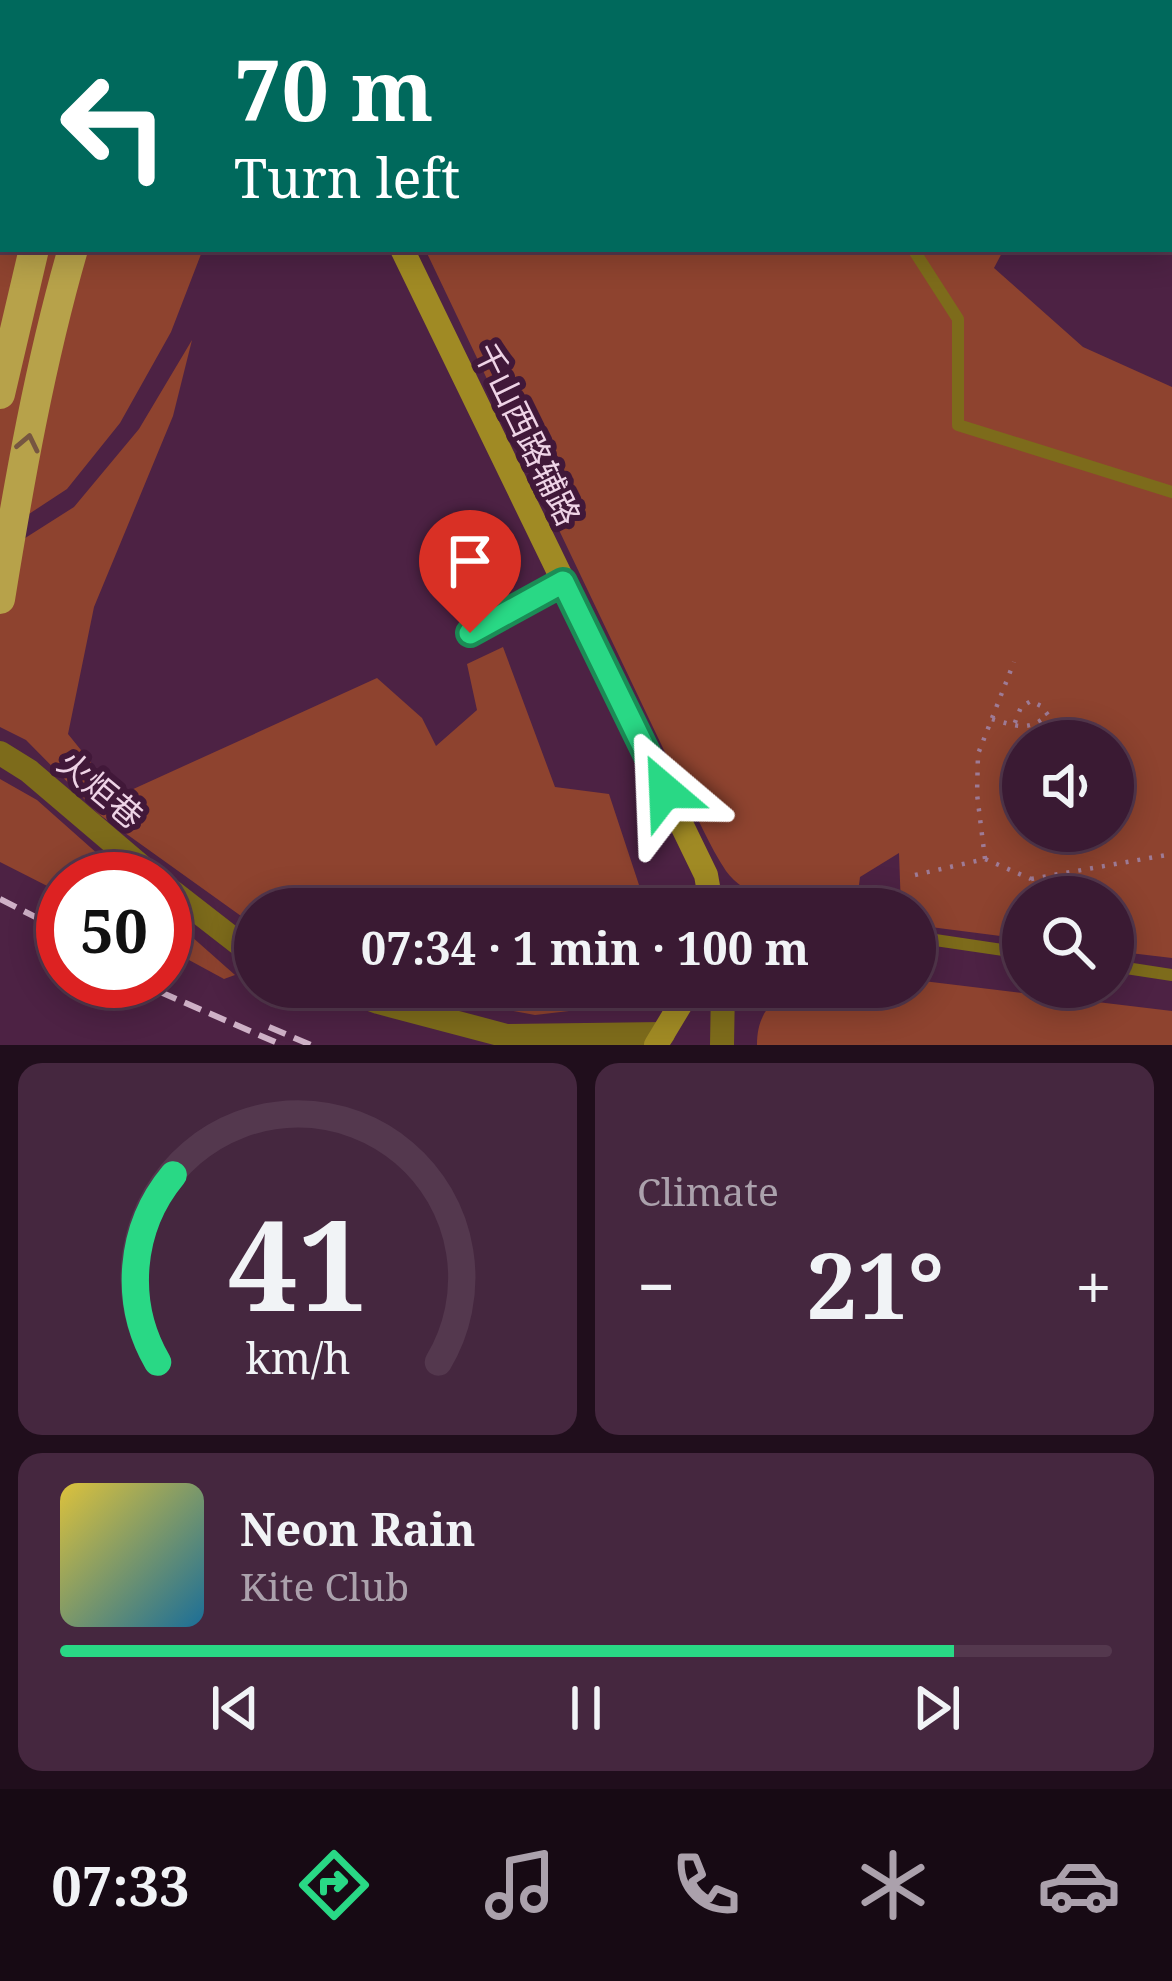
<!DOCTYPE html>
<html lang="en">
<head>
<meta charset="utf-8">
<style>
	body { margin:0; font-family:"Noto Serif","Noto Sans SC",serif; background:#45273f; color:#f1f3f6; height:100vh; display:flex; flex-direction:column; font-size:45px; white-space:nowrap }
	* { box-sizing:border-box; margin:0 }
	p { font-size:39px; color:#aba1ac }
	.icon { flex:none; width:66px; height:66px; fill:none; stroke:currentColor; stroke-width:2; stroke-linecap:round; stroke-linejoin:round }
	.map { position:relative; height:1045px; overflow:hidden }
	.details { display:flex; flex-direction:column; gap:18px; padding:18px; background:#200e1c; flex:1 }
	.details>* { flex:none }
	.hud { position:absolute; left:0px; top:0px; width:1173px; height:252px; box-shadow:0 6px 30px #0003,0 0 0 3px #54384e; background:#00695c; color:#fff; overflow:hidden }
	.tools { position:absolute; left:1002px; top:720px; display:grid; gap:24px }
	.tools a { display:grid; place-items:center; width:132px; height:132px; border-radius:50%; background:#3a1a33; box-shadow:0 6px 30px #0003,0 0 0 3px #54384e; font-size:60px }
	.speed { position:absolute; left:36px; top:852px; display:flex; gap:24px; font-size:60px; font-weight:700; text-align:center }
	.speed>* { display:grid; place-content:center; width:156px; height:156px; border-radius:50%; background:#3a1a33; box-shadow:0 6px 30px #0003,0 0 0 3px #54384e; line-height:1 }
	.speed .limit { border:18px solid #d22; background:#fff; color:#111 }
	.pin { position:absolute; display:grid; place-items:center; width:102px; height:102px; color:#fff; margin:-123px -51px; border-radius:50% 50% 50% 0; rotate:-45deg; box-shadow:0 0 12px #0007 }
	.pin .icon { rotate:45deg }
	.me { position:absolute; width:132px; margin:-66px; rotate:334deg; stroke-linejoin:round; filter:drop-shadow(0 0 9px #0008) }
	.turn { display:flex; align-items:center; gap:42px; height:252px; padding:0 36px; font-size:54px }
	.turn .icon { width:156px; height:156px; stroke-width:2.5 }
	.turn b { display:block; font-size:84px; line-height:102px }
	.big { font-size:90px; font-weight:700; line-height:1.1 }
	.details .card { flex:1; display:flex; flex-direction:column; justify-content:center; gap:18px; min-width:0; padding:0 42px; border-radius:24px; background:#45273f }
	.details .dial { align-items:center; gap:0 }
	.dial svg { height:312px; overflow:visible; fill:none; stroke:#54384e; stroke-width:7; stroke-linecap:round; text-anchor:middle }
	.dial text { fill:#f1f3f6; stroke:none }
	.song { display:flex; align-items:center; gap:36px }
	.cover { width:144px; height:144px; border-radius:18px; background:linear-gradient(135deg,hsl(50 70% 55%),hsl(200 70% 35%)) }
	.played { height:12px; border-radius:6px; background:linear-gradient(90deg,#29d885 85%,#54384e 85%) }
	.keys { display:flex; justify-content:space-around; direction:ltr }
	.heat { display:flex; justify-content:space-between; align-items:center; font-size:66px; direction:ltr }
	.details .tiles { flex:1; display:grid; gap:18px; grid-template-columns:1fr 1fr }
	.card:last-child { grid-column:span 2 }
	.trip { position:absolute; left:234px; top:888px; width:702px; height:120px; border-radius:60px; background:#3a1a33; box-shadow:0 6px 30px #0003,0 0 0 3px #54384e; font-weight:700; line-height:120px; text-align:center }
	.tab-bar { display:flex; height:192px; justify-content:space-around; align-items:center; background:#170a14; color:#aba1ac }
	.tab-bar .icon { width:84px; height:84px }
	.tab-bar .current { color:#29d885 }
	.tab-bar b { font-size:54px; color:#f1f3f6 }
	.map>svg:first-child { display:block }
	.green { fill:#8e432f; fill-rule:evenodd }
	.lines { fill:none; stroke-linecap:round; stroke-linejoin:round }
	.path { stroke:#9e7b96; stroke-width:4.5; stroke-dasharray:3 9; stroke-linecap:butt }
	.service { stroke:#7d6b1b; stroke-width:12 }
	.minor { stroke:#7d6b1b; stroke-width:24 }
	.secondary { stroke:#a08a24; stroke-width:24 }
	.primary { stroke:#b7a24a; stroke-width:30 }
	.rail { stroke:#cfb1c7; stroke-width:6; stroke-dasharray:18 9; stroke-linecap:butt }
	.oneway { stroke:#765641 }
	.route-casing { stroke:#1b8c56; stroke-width:30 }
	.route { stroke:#29d885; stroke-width:21 }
	.labels { text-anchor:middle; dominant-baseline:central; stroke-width:12; stroke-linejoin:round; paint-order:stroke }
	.street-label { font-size:33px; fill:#eed3e6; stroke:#411839 }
</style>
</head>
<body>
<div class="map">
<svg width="1172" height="1045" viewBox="0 0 1172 1045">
	<rect width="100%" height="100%" fill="#4d2244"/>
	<g class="green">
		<polygon points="332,0 939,0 941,3 332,3"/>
		<polygon points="3,104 3,249 203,249 171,332 120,423 67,489 0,533 0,110"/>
		<path d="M425,249H1004L994,268L1083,347L1172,387V958L1113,951V897H1023V939L915,925V909H901L899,853L860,877L856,909C816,908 753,908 726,871C709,846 697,815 682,788ZM1023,741H1113V831H1023Z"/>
		<polygon points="192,340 173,416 94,607 68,734 118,796 377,678 422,718 436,746 477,710 467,664 503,647 555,787 609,794 639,885 635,909 255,909 255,926 100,815 26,740 0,727 0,554 74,507 139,429"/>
		<polygon points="0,779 37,800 126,879 63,879 63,894 0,862"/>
		<polygon points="165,913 235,975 224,979 165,947"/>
		<path d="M915,980L1172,1011V1045H757C757,972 838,990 889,991L897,987H915Z"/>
		<polygon points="402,987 605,987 586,1009 535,1015 421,994"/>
	</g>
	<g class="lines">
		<g class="path">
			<path d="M992,719C1016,726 1028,732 1048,715L1041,706L1031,701L1021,707L1014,725"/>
			<polyline points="985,859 977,794 978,754 1014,662"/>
			<polyline points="915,875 985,859 1031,879 1031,897"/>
			<polyline points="1031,879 1172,854"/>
		</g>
		<g class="service">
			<polyline points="766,0 766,3"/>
			<polyline points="39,3 40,0"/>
			<polyline points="0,80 3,74"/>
			<polyline points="913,249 958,319 958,425 1172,492"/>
			<polyline points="915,937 1023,953"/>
			<polyline points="1113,966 1172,975"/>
		</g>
		<g class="minor">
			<polyline points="470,633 563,582"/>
			<polyline points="0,753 29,771 156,879"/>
			<polyline points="165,886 255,956"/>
			<polyline points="337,987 378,1002 507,1036 663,1034"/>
			<polyline points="722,1045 723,987"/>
		</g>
		<g class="secondary">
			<polyline points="283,0 284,3"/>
			<polyline points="402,249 706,875 712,909"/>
			<polyline points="656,1045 691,987"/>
		</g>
		<g class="primary">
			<polyline points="108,3 109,0"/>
			<polyline points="148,3 149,0"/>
			<polyline points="0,394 34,249"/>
			<path d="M0,599C19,482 40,363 73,249"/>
		</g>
		<g class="rail">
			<polyline points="0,899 63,931"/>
			<polyline points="135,981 282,1045"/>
			<polyline points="269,1027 311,1045"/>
		</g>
	</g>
	<defs><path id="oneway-chevron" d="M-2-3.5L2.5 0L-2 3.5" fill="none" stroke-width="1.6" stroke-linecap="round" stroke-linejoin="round" transform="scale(3)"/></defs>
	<use class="oneway" href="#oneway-chevron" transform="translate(28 443) rotate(-78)"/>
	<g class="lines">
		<g class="route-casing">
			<polyline id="route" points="470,633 563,582 665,791"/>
		</g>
		<use href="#route" class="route"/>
	</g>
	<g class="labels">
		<g class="street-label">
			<text transform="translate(528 434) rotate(64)">千山西路辅路</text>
			<text transform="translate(101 789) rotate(40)">火炬巷</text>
		</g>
	</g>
</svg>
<div class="tools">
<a><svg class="icon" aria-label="sound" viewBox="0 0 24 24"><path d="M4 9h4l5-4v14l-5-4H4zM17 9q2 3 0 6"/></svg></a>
<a><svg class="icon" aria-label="search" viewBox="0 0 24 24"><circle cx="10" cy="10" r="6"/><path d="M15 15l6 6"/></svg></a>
</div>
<div class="speed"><div class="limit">50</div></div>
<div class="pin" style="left:470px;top:633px;background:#d93025"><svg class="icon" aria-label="arrive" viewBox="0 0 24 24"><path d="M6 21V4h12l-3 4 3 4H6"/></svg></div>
<svg class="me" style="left:665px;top:791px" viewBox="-20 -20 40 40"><path d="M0-17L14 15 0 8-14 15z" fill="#29d885" stroke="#fff" stroke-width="4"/></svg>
<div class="trip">07:34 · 1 min · 100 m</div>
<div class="hud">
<div class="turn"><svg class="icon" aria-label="left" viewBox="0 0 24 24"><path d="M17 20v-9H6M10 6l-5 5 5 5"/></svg><div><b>70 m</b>Turn left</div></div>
</div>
</div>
<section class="details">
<div class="tiles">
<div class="card dial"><svg viewBox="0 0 100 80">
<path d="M14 69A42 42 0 1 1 86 69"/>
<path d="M14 69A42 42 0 0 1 18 21" stroke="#29d885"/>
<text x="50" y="56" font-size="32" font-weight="700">41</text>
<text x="50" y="72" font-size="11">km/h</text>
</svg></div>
<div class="card"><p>Climate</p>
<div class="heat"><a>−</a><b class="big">21°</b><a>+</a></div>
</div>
<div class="card">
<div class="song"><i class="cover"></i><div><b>Neon Rain</b><p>Kite Club</p></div></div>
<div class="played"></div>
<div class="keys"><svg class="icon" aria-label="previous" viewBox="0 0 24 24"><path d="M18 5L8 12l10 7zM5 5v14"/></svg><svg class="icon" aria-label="pause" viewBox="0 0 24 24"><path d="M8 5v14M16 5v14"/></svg><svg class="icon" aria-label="next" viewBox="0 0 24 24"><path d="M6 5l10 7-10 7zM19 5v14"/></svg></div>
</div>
</div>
</section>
<nav class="tab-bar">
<b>07:33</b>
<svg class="icon current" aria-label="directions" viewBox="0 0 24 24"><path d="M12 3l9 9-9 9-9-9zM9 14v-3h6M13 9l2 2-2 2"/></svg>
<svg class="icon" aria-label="music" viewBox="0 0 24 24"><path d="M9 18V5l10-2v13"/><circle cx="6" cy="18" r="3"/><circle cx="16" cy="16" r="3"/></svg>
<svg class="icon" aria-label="phone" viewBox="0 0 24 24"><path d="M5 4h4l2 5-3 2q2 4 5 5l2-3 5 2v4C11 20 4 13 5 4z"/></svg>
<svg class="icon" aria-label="climate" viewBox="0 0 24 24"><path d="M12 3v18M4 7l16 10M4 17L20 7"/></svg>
<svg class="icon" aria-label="car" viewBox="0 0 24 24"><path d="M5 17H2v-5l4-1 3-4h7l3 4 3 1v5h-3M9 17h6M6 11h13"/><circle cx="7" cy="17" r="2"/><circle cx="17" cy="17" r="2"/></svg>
</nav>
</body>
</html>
